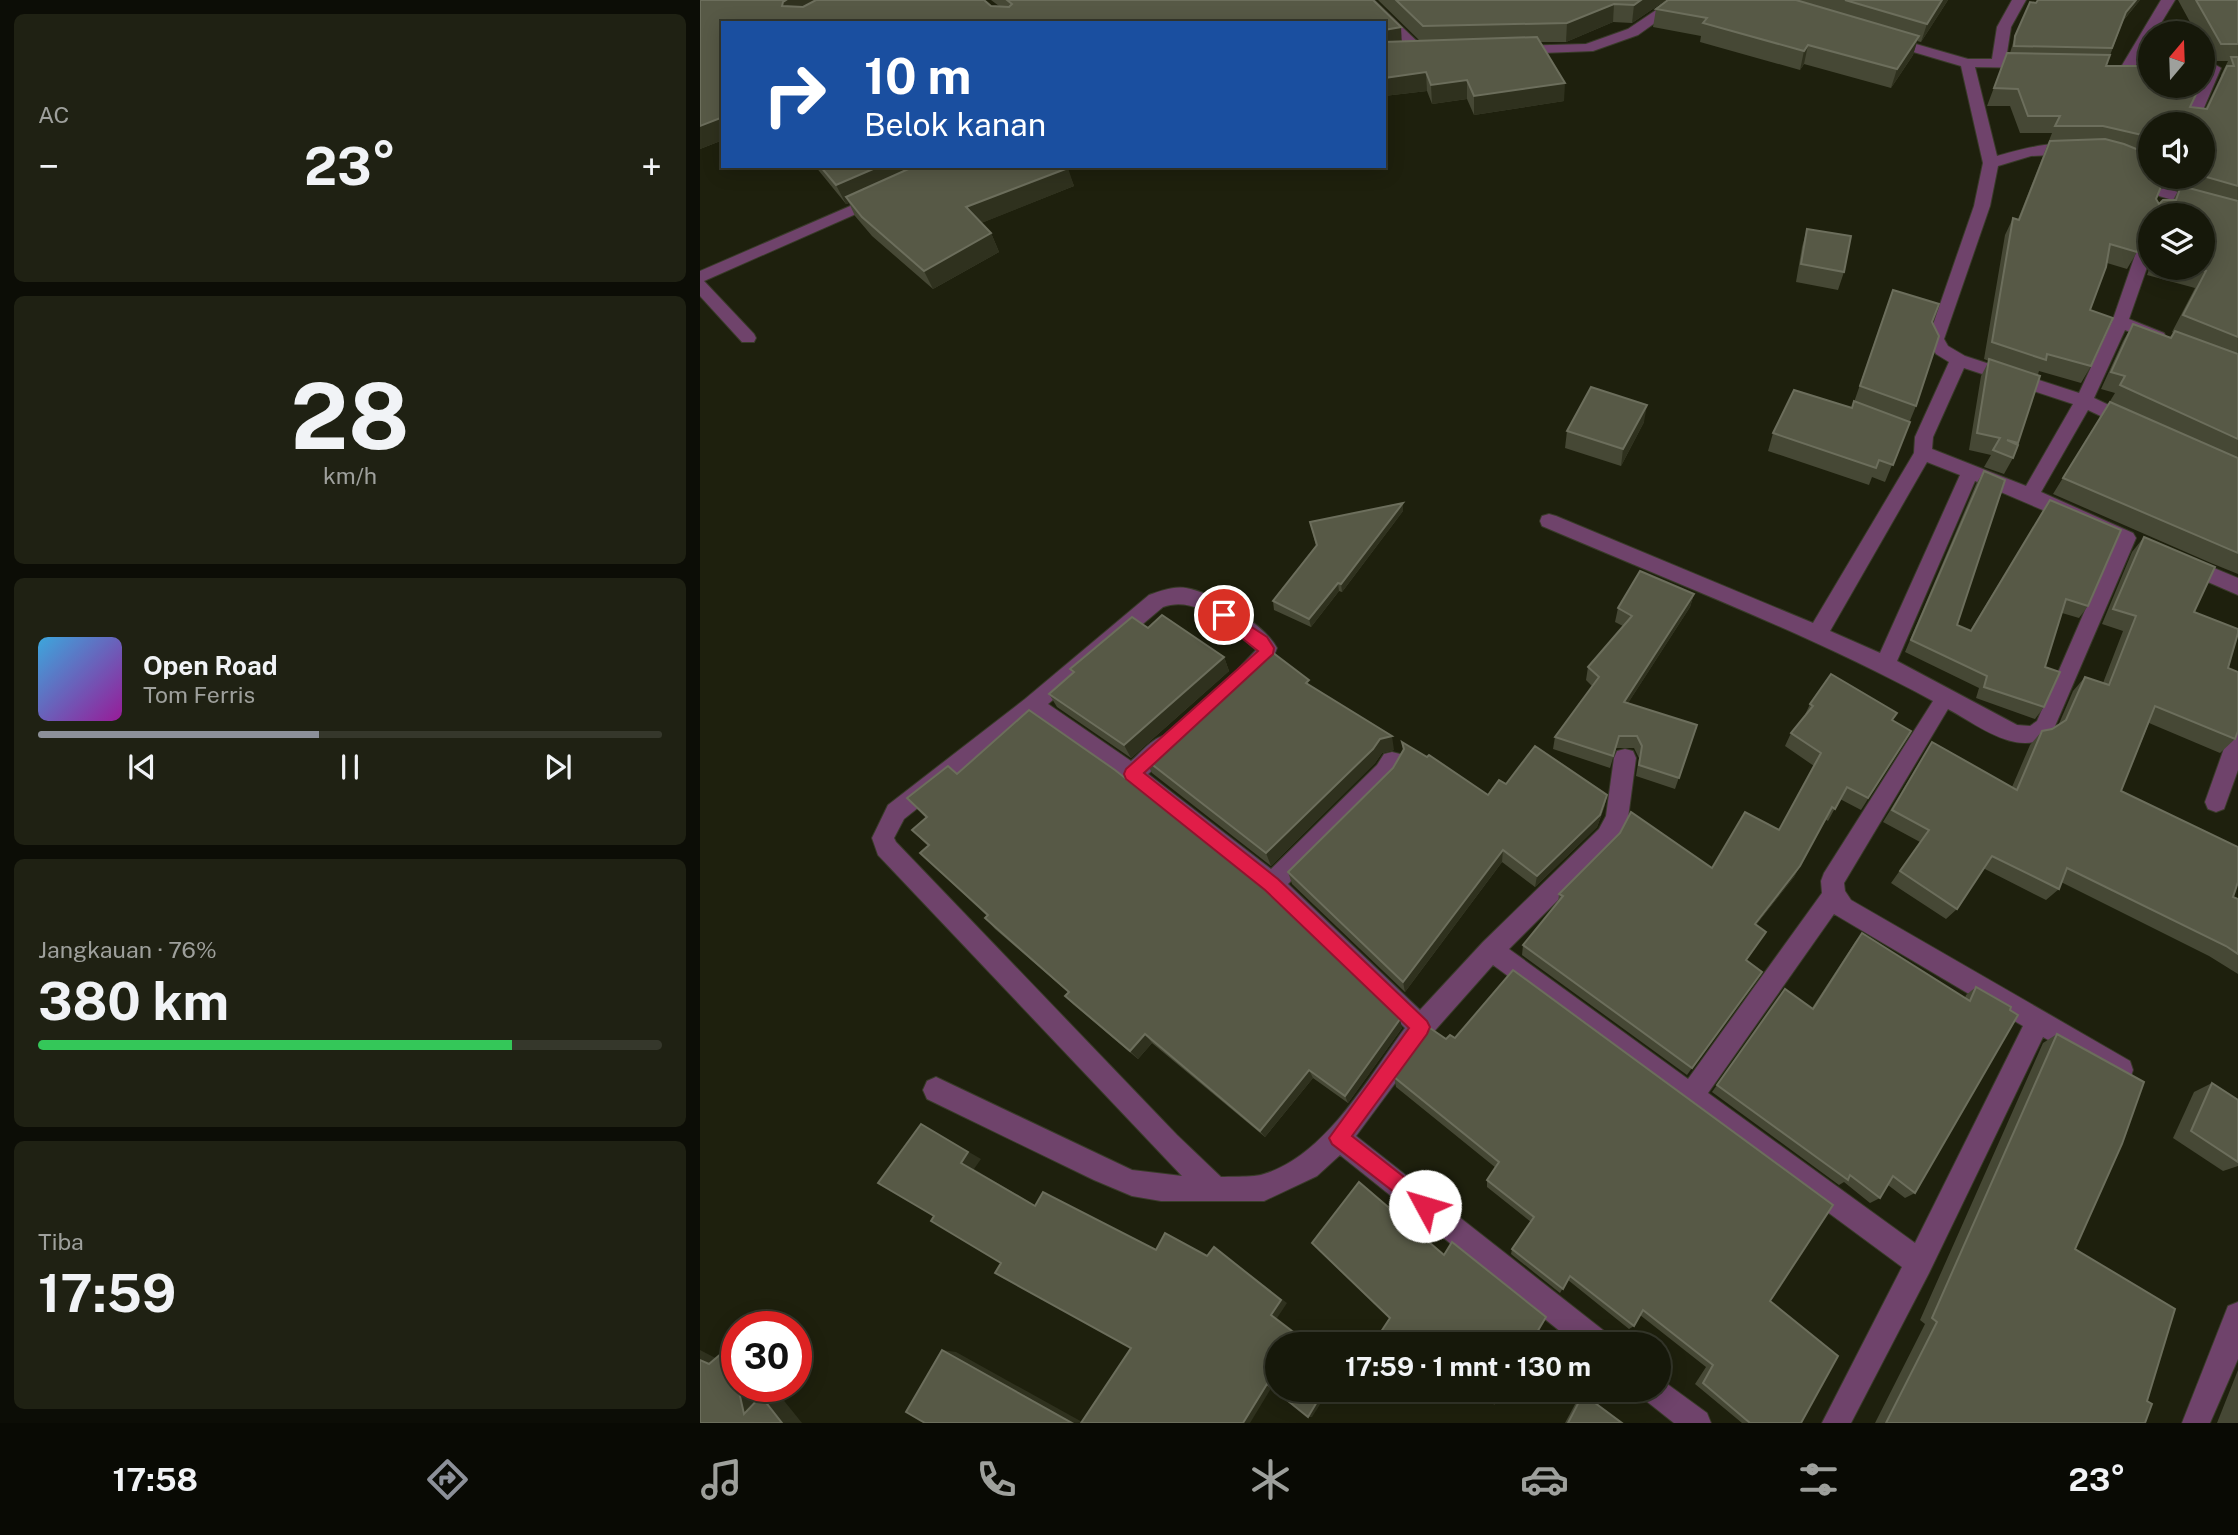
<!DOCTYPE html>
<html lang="id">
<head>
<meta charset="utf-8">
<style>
	body { margin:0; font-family:"Public Sans",sans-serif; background:#1f2113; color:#f1f3f6; height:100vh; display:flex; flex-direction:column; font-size:26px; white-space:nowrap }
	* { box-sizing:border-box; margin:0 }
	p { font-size:23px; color:#9ea09c }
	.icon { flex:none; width:38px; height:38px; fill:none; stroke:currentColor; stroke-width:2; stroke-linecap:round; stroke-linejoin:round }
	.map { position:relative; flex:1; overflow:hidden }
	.panel { display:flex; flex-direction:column; gap:14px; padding:14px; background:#0c0d06; width:700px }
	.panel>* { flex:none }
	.hud { position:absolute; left:21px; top:21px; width:665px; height:147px; border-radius:0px; box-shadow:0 4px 18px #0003,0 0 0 2px #35372b; background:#1a4fa0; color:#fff; overflow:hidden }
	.needle { width:46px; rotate:19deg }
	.controls { position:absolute; left:1438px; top:21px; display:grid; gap:14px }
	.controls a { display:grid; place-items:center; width:77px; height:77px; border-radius:50%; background:#16180a; box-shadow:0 4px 18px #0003,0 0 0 2px #35372b; font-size:35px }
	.speed { position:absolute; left:21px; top:1311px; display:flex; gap:14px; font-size:35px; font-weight:700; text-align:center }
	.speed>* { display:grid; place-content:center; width:91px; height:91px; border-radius:50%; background:#16180a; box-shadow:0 4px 18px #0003,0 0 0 2px #35372b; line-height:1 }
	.speed .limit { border:10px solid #d22; background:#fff; color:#111 }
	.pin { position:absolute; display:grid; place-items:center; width:60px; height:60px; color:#fff; margin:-30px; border:4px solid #fff; border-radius:50%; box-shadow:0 2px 7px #0007 }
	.me { position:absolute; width:77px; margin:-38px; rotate:309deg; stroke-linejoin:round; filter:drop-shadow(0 0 5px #0008) }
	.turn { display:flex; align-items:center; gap:24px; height:147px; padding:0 28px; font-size:32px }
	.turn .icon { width:91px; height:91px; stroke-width:2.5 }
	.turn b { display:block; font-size:49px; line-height:60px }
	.big { font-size:52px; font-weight:700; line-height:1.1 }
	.panel .card { flex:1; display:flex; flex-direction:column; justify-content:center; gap:10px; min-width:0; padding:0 24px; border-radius:10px; background:#1f2113 }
	.panel .dial { align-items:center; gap:0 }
	.dial b { font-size:91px; line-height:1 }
	.song { display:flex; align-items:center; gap:21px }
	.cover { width:84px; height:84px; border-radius:10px; background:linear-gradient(135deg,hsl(200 70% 55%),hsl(300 70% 35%)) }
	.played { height:7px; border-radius:4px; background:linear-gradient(90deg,#8c9099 45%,#35372b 45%) }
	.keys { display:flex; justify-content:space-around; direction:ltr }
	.heat { display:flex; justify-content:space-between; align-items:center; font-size:38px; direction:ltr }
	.charge { height:10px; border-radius:5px; background:linear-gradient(90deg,#34c759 76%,#35372b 0) }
	.trip { position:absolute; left:565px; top:1332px; width:406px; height:70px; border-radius:35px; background:#16180a; box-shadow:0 4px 18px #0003,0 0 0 2px #35372b; font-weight:700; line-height:70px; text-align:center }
	.tab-bar { display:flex; height:112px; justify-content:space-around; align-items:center; background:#090a04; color:#9ea09c }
	.tab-bar .icon { width:49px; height:49px }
	.tab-bar .active { color:#8c9099 }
	.tab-bar b { font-size:32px; color:#f1f3f6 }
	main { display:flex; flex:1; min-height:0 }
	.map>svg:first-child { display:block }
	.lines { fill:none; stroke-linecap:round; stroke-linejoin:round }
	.minor-casing { stroke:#393b29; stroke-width:2 }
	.minor { fill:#6f436b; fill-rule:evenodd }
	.wall { fill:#464835; fill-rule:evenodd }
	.shaded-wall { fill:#2f311e }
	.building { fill:#575946; stroke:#6c6e5c; stroke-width:2 }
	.route { fill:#e11d48; stroke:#92132f; stroke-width:2 }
</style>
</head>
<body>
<main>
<section class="panel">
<div class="card"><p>AC</p>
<div class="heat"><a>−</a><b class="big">23°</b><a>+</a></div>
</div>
<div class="card dial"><b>28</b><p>km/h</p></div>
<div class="card">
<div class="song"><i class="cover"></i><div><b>Open Road</b><p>Tom Ferris</p></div></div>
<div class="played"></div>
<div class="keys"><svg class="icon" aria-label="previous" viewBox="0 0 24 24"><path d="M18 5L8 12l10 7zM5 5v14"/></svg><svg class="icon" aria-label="pause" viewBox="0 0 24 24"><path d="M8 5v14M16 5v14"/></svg><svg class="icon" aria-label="next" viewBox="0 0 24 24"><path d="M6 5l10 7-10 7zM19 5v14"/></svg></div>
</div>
<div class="card"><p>Jangkauan · 76%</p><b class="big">380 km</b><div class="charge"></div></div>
<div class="card"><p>Tiba</p><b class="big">17:59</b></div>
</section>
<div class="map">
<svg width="1538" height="1423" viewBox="0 0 1538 1423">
	<rect width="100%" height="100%" fill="#1e200d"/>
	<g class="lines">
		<g class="minor-casing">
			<g id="minor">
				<polygon points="659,0 674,0 724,48 724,54 714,54"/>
				<polygon points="971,0 987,0 938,35 893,51 819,54 812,50 819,46 886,44 928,29"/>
				<path d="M1312,0H1326L1311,27L1306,59L1331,60L1338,64L1331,68L1275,67L1297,156C1315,151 1365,136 1379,149L1372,154L1331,156L1298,166L1290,206L1244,339L1248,346L1265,356L1379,393L1412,322L1443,232L1451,227V256L1429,319L1464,333L1466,337L1458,343L1425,330L1394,398L1434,417L1437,422L1434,427L1428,429L1388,410L1341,492L1433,533L1436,538L1352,733C1320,760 1278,725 1248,709L1144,883L1145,891L1151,900L1430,1061L1433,1070L1430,1079L1421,1082L1343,1037L1229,1273L1151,1423H1122L1202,1267L793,965L730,1036L656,1136L908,1334L912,1344H876L640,1155L617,1176L564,1201H461L432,1196L394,1180L227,1099L223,1090L227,1081L236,1077L432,1170L482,1176L178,855L172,838L188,805L325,699L449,595C461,591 473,586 486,588C512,592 565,625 577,648C572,663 557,681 541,675L538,669L556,650C532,629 497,594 463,607L348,704L431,761C443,751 458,730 475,736L478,743L475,750L448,774L571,869L677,765L684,754L692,752L700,754L703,761L693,779L588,884L720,1010L783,942L899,829L906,816L914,758L917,751L925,749L933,751L936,758L928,818L915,843L809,949L988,1079L1122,893L1121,881L1124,873L1233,701C1107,633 973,582 842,526L840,521L842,516L849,514L856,516L1113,623L1214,453L1215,437L1249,362L1236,354L1228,339L1274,206L1283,163L1261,66L1183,43L1181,40L1188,36L1268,59H1292L1297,27ZM1264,368L1373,404L1326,486L1232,449L1233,437ZM1227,462L1260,475L1180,653L1130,631ZM1275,481L1415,541L1337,721L1330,726L1317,725L1197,661ZM332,717L424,781L564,892L705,1028C668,1078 626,1155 564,1174C552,1178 534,1176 521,1177L477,1135L196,842L194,838L204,819ZM1134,914L1323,1026L1215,1243L1008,1093Z"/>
				<polygon points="1461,0 1475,0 1455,33 1451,33 1451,40 1433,70 1423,70 1421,67"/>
				<polygon points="1514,64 1521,68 1497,124 1483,124 1499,86 1503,86 1507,68"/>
				<polygon points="1464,188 1538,209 1538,219 1459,196 1456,193 1459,190"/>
				<polygon points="178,194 183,196 186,199 183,202 4,281 54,334 56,338 54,342 42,342 0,296 0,271"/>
				<polygon points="1485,556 1538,578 1538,595 1478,569 1475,564 1478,559"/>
				<polygon points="1538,731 1538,770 1524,809 1516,812 1508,809 1505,802 1527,740 1530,733"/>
				<polygon points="1538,1302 1538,1359 1510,1423 1482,1423 1528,1306"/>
				<polygon points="959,1378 1007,1413 1011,1423 974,1423 945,1400 941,1390 959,1390"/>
			</g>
		</g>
		<use href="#minor" class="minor"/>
	</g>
	<g class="wall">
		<polygon points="0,0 299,6 291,0 673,0 702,41 720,41 678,0 966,0 932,23 913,22 866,42 840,42 864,101 774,115 767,99 732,104 727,91 684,96 684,23 23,23 23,140 0,149"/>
		<polygon points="968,0 1248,0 1221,42 1217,41 1213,55 1191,88 1104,64 1100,70 1000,42 1001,36 953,27 956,9"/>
		<path d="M1338,0H1440L1423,21L1406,66L1490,107L1505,109L1521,76V75L1528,61H1512L1503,46V33H1496L1478,0H1538V574L1511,563L1353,494L1415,393L1401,389L1423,341L1433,324L1470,337L1473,333L1472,332L1495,288L1447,275L1451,264V268H1503V215H1451V225L1445,228L1437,252L1427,269L1407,263L1390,310L1391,366L1381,383L1339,371L1313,458L1304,474L1284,467L1291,455L1269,450L1281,376L1289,361L1284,359L1305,235L1313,218L1318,219L1352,133H1320L1310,106H1287L1307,53H1310L1315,36ZM1451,124H1503V177H1479L1476,188L1479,189L1473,200L1459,204L1456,199L1451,177Z"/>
		<polygon points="115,166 366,166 374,186 281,223 291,233 299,252 233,289 172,236 155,216 149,203 146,204"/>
		<polygon points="1107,229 1144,272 1138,290 1096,282 1102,247"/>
		<polygon points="1187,306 1232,322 1216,406 1185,482 1172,477 1169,485 1068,451 1073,433 1152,408"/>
		<polygon points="944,422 921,466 865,448 867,431"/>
		<polygon points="1284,471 1257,625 1270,631 1350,500 1388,606 1379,618 1362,613 1345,667 1344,707 1335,719 1276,698 1279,688 1205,652 1276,484"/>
		<polygon points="703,511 642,592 639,591 611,627 574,610 573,601 616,546 610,522"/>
		<polygon points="1444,537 1494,612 1528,668 1535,739 1520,753 1449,723 1421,791 1533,897 1538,899 1538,974 1509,956 1361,882 1359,889 1346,900 1283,868 1257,909 1246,919 1191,883 1220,842 1183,822 1232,742 1312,787 1330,745 1342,731 1352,729 1358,726 1373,691 1385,677 1403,683 1423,631 1402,624 1432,552"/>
		<polygon points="994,594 990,607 928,703 997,725 975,789 936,776 939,758 934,748 916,748 910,768 853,749 855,737 892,686 886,680 888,667 923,626 915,622 918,608"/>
		<polygon points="448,628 524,657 529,671 431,758 357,707 349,694 373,673 370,669"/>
		<polygon points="611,687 694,750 682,753 675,763 571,866 452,773 445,759"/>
		<polygon points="1110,704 1192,720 1211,731 1161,810 1140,799 1128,821 1125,819 1094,877 1056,925 1066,932 1046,961 1055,981 987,1075 822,955 823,945 858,902 859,894 1012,868 1079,830 1114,766 1085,746 1091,733 1104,717"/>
		<polygon points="702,742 788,795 806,784 907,795 904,808 897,827 835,887 802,862 705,992 592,884 588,872 693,768 703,751"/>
		<polygon points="257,774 702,1028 648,1103 613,1078 565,1137 452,1043 438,1059 374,1005 365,996 368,992 295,929 285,918 287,916 220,853 228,846 212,830 226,818 207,798"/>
		<polygon points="1162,933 1265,998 1266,995 1276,987 1215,1193 1205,1198 1188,1185 1180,1198 1170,1203 1144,1182 1139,1185 1012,1092 1085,989 1112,1008 1155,942"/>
		<polygon points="1357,1034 1375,1249 1447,1401 1445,1423 1175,1423 1225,1324 1220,1320 1343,1043"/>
		<polygon points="694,1077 1070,1301 1101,1423 1042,1423 995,1384 1006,1367 940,1315 934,1326 929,1329 868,1280 860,1293 811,1254 812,1249 831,1222 787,1187 787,1180 796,1168 696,1087"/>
		<polygon points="1512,1083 1538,1100 1538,1166 1523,1171 1473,1138 1494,1092"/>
		<polygon points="1538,1370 1538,1423 1517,1423"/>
		<polygon points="883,1394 922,1423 865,1423 880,1395"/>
	</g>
	<g class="shaded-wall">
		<polygon points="86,0 131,0 91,23 82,6 83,2"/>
		<polygon points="941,0 966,0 932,23 934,5"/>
		<polygon points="1242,0 1248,0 1221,42 1227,24"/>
		<polygon points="1436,0 1440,0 1421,23 1426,12"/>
		<polygon points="914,4 913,22 866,42 867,23"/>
		<polygon points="701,27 702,46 684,49 684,30"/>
		<polygon points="1219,36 1213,55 1191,88 1197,69"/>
		<polygon points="1108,45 1104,64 1100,70 1104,51"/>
		<polygon points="726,72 727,91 684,96 684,78"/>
		<polygon points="767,80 767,99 732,104 731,85"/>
		<polygon points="865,83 864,101 774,115 774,96"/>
		<polygon points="23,117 23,140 0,149 0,126"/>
		<polygon points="180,166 232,166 146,197 149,203 146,204 136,185"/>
		<polygon points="368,168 374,186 274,226 266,207"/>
		<polygon points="1461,207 1457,215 1451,215 1451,225 1441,231 1450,214"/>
		<polygon points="291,233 299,252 233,289 224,271"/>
		<polygon points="947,405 944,422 921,466 923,449"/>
		<polygon points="703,503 703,511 642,592 641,584"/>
		<polygon points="638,583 639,591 611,627 609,619"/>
		<polygon points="994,594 990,607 921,714 924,702"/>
		<polygon points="524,657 529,671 431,758 424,745"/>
		<polygon points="692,736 694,750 682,753 675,763 571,866 566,853 680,739"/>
		<polygon points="907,795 904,808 897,827 835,887 837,876"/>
		<polygon points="803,850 802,862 705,992 703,982"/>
		<polygon points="1100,866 1094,877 1049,934 1055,924"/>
		<polygon points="700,1019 702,1028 648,1103 645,1096"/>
		<polygon points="445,1034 452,1043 438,1059 430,1051"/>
		<polygon points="609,1070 613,1078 565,1137 560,1131"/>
		<polygon points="221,1124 281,1159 274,1169 346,1212 335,1206 261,1163"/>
		<polygon points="514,1247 587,1303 577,1318 611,1344 609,1344 571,1315"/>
		<polygon points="29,1347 37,1347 37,1382"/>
		<polygon points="0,1350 31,1366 9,1364 0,1360"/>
		<polygon points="242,1350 256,1352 384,1423 372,1423"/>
		<polygon points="567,1384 573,1385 550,1423 543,1423"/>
		<polygon points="38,1386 58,1386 65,1414 44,1414"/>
		<polygon points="624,1390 629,1390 612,1417 608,1417"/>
		<polygon points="61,1396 81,1397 102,1423 82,1423"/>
	</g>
	<g class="building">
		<polygon points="0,0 86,0 83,2 82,6 103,7 116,0 284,0 291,6 309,7 312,4 307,0 673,0 701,27 684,30 684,23 23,23 23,117 0,126"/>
		<polygon points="696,0 941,0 934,5 914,4 867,23 723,26"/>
		<polygon points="968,0 1096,0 1219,36 1197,69 1108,45 1104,51 1003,23 1007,18 956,9"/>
		<polygon points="1145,0 1242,0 1227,24"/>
		<polygon points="1338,0 1436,0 1426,12 1412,48 1314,46 1315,36 1330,2 1336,3"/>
		<polygon points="1496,0 1538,0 1538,44 1521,44"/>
		<polygon points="837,37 865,83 774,96 767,80 731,85 726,72 684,78 684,42"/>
		<polygon points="1307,53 1410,55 1406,66 1451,66 1451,86 1500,86 1490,107 1507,109 1527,66 1534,66 1531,57 1538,57 1538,186 1503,176 1503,124 1451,124 1451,138 1442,135 1403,126 1355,126 1360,116 1328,116 1318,89 1294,88"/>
		<polygon points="1503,66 1508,66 1503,78"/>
		<polygon points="1405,139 1424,144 1451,155 1451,177 1465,177 1456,199 1459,204 1463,200 1476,200 1481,186 1538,201 1538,337 1483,315 1506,271 1494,268 1503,268 1503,215 1462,215 1461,207 1450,214 1437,252 1410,244 1406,267 1390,310 1413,318 1391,366 1347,354 1346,360 1292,342 1313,218 1319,220 1350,141"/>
		<polygon points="120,166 180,166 136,185"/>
		<polygon points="215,166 366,166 368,168 266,207 291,233 224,271 162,217 146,197"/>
		<polygon points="1107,229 1151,236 1144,272 1101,264"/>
		<polygon points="1193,290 1239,304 1232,322 1239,336 1216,406 1160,386"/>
		<polygon points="1433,324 1471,338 1475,331 1538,354 1538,439 1420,385 1425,376 1411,372"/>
		<polygon points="1289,359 1340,376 1318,443 1307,440 1318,445 1313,458 1293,450 1300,438 1277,433"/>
		<polygon points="891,387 947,405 923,449 867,431"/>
		<polygon points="1094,390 1152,408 1154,401 1210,422 1193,465 1179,460 1176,468 1073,433"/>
		<polygon points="1410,402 1538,458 1538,553 1363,478"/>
		<polygon points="1284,471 1305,480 1257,625 1271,631 1350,500 1421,530 1388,606 1366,599 1345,667 1360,672 1344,707 1284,687 1287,676 1211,640"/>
		<polygon points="703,503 641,584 638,583 609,619 573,601 617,545 610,522"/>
		<polygon points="1444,537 1515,567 1494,612 1538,629 1538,633 1528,668 1538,672 1538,731 1535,739 1455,706 1421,791 1538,847 1538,882 1533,897 1538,899 1538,954 1526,946 1367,868 1359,889 1292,856 1257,909 1200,871 1229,830 1192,810 1232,742 1317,790 1342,731 1352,729 1366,720 1385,677 1409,685 1436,616 1413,609"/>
		<polygon points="940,571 994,594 924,702 997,725 979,778 939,765 942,746 937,736 919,736 913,756 855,737 899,677 888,667 932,616 918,608"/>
		<polygon points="462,615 524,657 424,745 349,694 374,672 370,669 432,617 448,628"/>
		<polygon points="568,649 609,680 606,683 692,736 680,739 673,749 566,853 445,759"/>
		<polygon points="1131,674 1197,713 1192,720 1211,731 1168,798 1147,787 1135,809 1132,807 1100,866 1055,924 1066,932 1046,960 1062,972 992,1068 823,945 863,896 859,894 920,833 931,812 1012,868 1045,812 1079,830 1121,753 1091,733 1113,706 1110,704"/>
		<polygon points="329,710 415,770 558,883 700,1019 645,1096 609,1070 560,1131 445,1034 430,1051 365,996 369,992 285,918 288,915 220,853 229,845 212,830 227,817 207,798 248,766 257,774"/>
		<polygon points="702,742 727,757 729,755 788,795 799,780 806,784 835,746 907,795 900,815 837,876 803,850 703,982 588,872 693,768 704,749"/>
		<polygon points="1162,933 1270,1001 1276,987 1311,1007 1310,1010 1318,1015 1215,1193 1193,1176 1180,1198 1150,1175 1148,1180 1017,1085 1085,989 1113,1009"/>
		<polygon points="813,970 1133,1205 1070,1301 1138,1356 1101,1423 1050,1423 1003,1383 1013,1365 943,1310 934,1326 870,1276 863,1289 812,1249 834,1217 787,1180 799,1162 694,1077 730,1028 746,1039 750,1035 755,1038"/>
		<polygon points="1357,1034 1444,1082 1422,1144 1375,1249 1475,1309 1447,1401 1452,1404 1445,1423 1186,1423 1237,1322 1232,1318"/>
		<polygon points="1512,1083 1538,1100 1538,1162 1491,1131"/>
		<polygon points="221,1124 268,1152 261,1163 335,1206 343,1192 456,1250 465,1233 507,1256 514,1247 581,1300 571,1315 609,1344 578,1344 578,1390 624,1390 608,1417 567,1384 543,1423 381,1423 431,1348 295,1273 301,1263 231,1221 234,1216 178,1183"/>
		<polygon points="659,1182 744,1255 752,1242 846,1317 830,1344 673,1344 690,1318 612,1243"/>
		<polygon points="29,1347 44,1414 61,1396 82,1423 0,1423 0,1360 9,1364"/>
		<polygon points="242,1350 372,1423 225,1423 206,1412"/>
		<polygon points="748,1390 769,1390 761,1400"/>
		<polygon points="776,1390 802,1390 794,1403"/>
		<polygon points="883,1394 922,1423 868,1423"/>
	</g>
	<polygon class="route" points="524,609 567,637 574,648 573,654 444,773 578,879 727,1021 730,1027 727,1034 652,1136 732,1199 735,1206 732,1213 725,1216 632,1144 629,1138 709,1028 565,890 426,779 424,774 426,769 558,651 519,620 517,615"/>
</svg>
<div class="controls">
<a><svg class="needle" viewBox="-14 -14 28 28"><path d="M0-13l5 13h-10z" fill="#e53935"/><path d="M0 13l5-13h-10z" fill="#9ea09c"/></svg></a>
<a><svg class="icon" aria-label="sound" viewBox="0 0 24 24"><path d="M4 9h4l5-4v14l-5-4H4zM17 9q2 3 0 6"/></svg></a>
<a><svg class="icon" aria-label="layers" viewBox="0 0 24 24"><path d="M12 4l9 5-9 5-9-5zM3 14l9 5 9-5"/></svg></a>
</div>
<div class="speed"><div class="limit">30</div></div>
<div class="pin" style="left:524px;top:615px;background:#d93025"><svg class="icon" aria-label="arrive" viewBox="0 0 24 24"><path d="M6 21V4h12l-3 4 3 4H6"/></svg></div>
<svg class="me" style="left:725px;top:1206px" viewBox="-20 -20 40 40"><circle r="19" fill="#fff"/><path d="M0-13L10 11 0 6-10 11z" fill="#e11d48"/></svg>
<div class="trip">17:59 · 1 mnt · 130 m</div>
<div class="hud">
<div class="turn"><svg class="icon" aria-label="right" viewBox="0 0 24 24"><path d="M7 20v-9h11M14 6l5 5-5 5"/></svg><div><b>10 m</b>Belok kanan</div></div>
</div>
</div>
</main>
<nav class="tab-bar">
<b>17:58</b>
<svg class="icon active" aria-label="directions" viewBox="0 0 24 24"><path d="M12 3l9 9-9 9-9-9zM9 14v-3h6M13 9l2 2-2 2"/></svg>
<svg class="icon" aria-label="music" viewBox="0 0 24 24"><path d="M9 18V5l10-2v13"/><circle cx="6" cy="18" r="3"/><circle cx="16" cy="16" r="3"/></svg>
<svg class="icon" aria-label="phone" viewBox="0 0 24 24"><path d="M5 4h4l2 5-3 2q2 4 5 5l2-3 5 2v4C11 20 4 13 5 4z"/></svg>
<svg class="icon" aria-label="climate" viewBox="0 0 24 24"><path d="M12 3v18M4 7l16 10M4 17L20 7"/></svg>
<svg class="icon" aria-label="car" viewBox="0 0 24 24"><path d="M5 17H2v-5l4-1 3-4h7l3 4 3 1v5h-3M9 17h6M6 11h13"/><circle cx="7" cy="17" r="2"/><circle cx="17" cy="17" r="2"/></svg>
<svg class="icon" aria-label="filters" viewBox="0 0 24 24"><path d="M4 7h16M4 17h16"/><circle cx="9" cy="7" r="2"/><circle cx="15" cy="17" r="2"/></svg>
<b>23°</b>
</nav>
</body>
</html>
